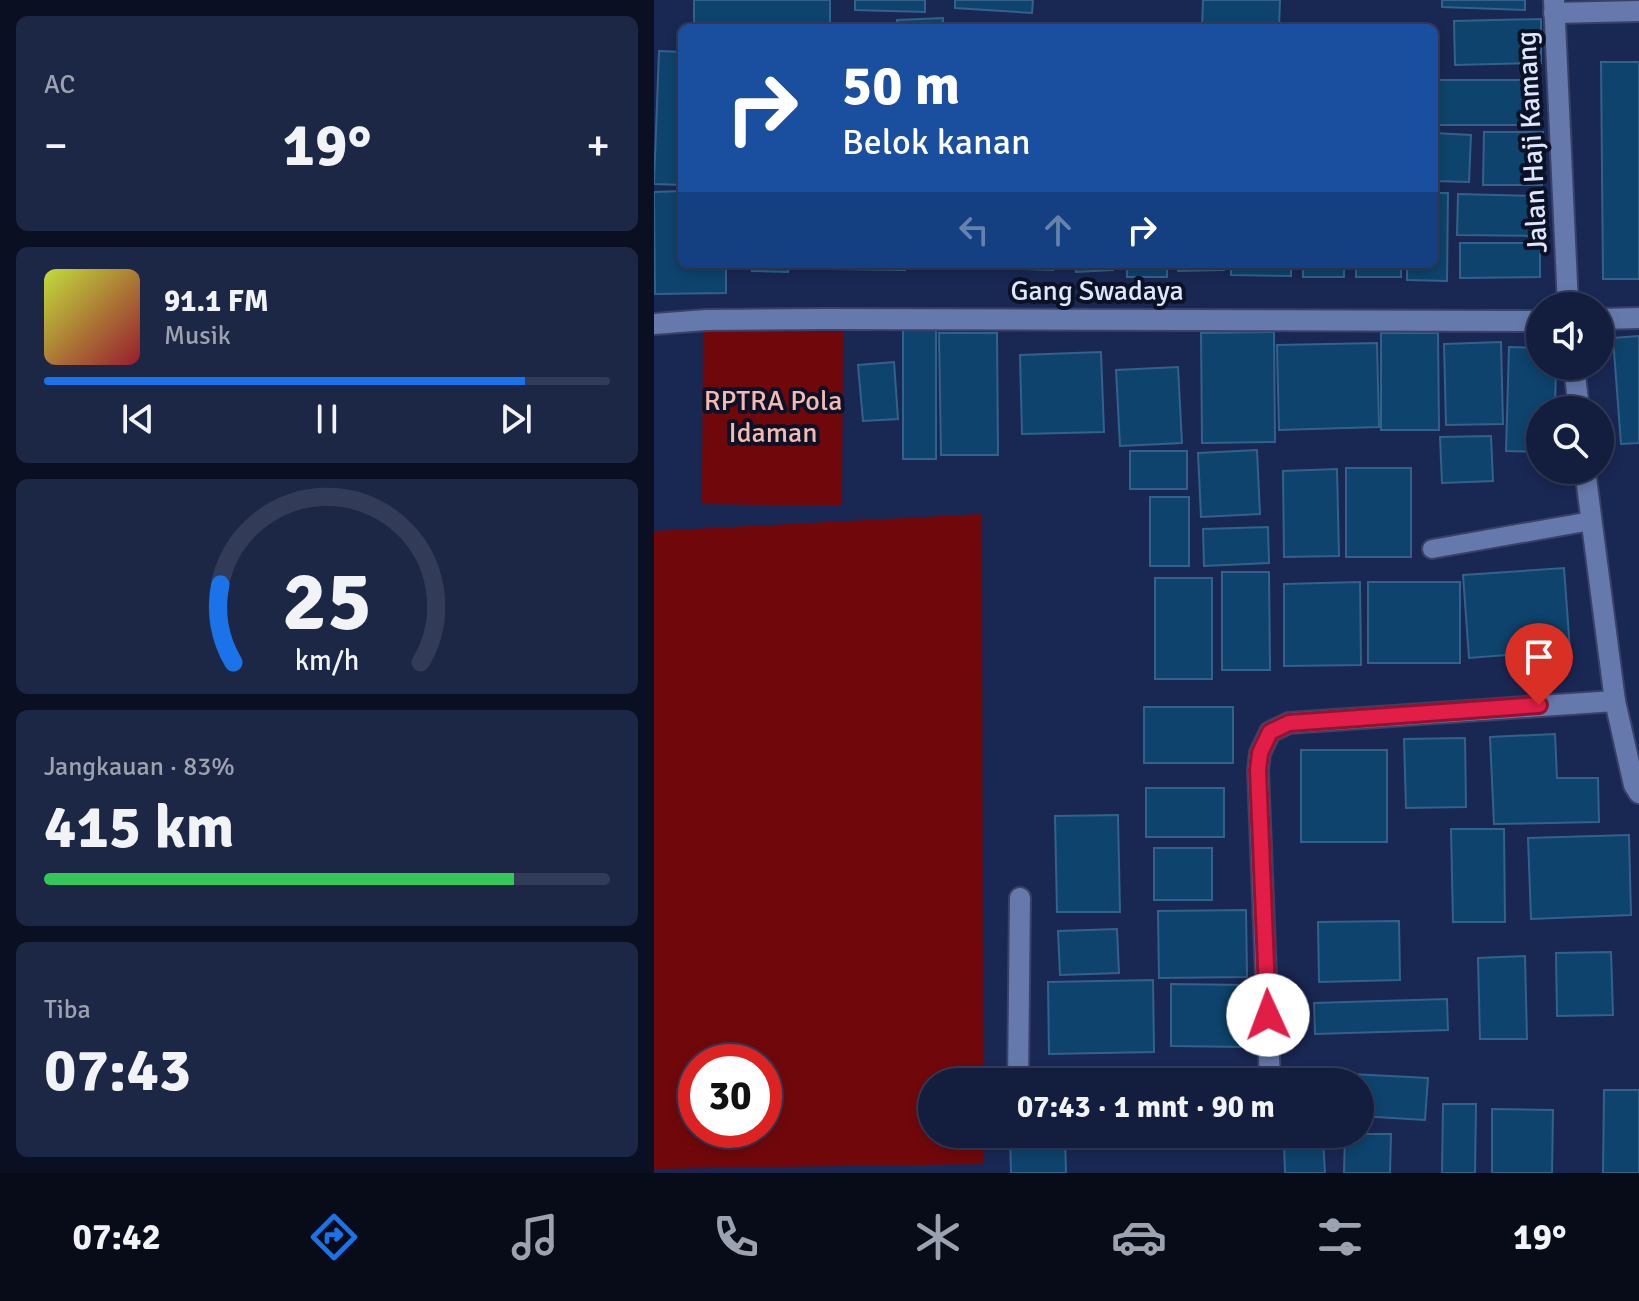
<!DOCTYPE html>
<html lang="id">
<head>
<meta charset="utf-8">
<style>
	body { margin:0; font-family:Signika,sans-serif; background:#1c2645; color:#f1f3f6; height:100vh; display:flex; flex-direction:column; font-size:30px; white-space:nowrap }
	* { box-sizing:border-box; margin:0 }
	p { font-size:26px; color:#9da2b0 }
	.icon { flex:none; width:44px; height:44px; fill:none; stroke:currentColor; stroke-width:2; stroke-linecap:round; stroke-linejoin:round }
	.map { position:relative; flex:1; overflow:hidden }
	.side { display:flex; flex-direction:column; gap:16px; padding:16px; background:#0a1022; width:654px }
	.side>* { flex:none }
	.hud { position:absolute; left:24px; top:24px; width:760px; height:244px; border-radius:12px; box-shadow:0 4px 12px #0003,0 0 0 2px #323b58; background:#1a4fa0; color:#fff; overflow:hidden }
	.tools { position:absolute; left:872px; top:292px; display:grid; gap:16px }
	.tools a { display:grid; place-items:center; width:88px; height:88px; border-radius:50%; background:#131d3e; box-shadow:0 4px 12px #0003,0 0 0 2px #323b58; font-size:40px }
	.speed { position:absolute; left:24px; top:1044px; display:flex; gap:16px; font-size:40px; font-weight:700; text-align:center }
	.speed>* { display:grid; place-content:center; width:104px; height:104px; border-radius:50%; background:#131d3e; box-shadow:0 4px 12px #0003,0 0 0 2px #323b58; line-height:1 }
	.speed .limit { border:12px solid #d22; background:#fff; color:#111 }
	.pin { position:absolute; display:grid; place-items:center; width:68px; height:68px; color:#fff; margin:-82px -34px; border-radius:50% 50% 50% 0; rotate:-45deg; box-shadow:0 0 8px #0007 }
	.pin .icon { rotate:45deg }
	.me { position:absolute; width:88px; margin:-44px; rotate:358deg; stroke-linejoin:round; filter:drop-shadow(0 0 6px #0008) }
	.turn { display:flex; align-items:center; gap:28px; height:168px; padding:0 32px; font-size:36px }
	.turn .icon { width:104px; height:104px; stroke-width:2.5 }
	.turn b { display:block; font-size:56px; line-height:68px }
	.lanes { display:flex; align-items:center; height:76px; padding:0 32px; background:#0003; justify-content:center; gap:40px; direction:ltr }
	.lanes .off { opacity:.35 }
	.big { font-size:60px; font-weight:700; line-height:1.1 }
	.side .tile { flex:1; display:flex; flex-direction:column; justify-content:center; gap:12px; min-width:0; padding:0 28px; border-radius:12px; background:#1c2645 }
	.side .dial { align-items:center; gap:0 }
	.dial svg { height:208px; overflow:visible; fill:none; stroke:#323b58; stroke-width:7; stroke-linecap:round; text-anchor:middle }
	.dial text { fill:#f1f3f6; stroke:none }
	.song { display:flex; align-items:center; gap:24px }
	.cover { width:96px; height:96px; border-radius:12px; background:linear-gradient(135deg,hsl(70 70% 55%),hsl(350 70% 35%)) }
	.played { height:8px; border-radius:4px; background:linear-gradient(90deg,#1a73e8 85%,#323b58 85%) }
	.keys { display:flex; justify-content:space-around; direction:ltr }
	.heat { display:flex; justify-content:space-between; align-items:center; font-size:44px; direction:ltr }
	.charge { height:12px; border-radius:6px; background:linear-gradient(90deg,#34c759 83%,#323b58 0) }
	.trip { position:absolute; left:264px; top:1068px; width:456px; height:80px; border-radius:40px; background:#131d3e; box-shadow:0 4px 12px #0003,0 0 0 2px #323b58; font-weight:700; line-height:80px; text-align:center }
	.menu { display:flex; height:128px; justify-content:space-around; align-items:center; background:#080c19; color:#9da2b0 }
	.menu .icon { width:56px; height:56px }
	.menu .current { color:#1a73e8 }
	.menu b { font-size:36px; color:#f1f3f6 }
	main { display:flex; flex:1; min-height:0 }
	.map>svg:first-child { display:block }
	.green { fill:#70080b; fill-rule:evenodd }
	.building { fill:#0d436c; stroke:#346189; stroke-width:2 }
	.lines { fill:none; stroke-linecap:round; stroke-linejoin:round }
	.lane-casing { stroke:#394167; stroke-width:22 }
	.street-casing { stroke:#394167; stroke-width:24 }
	.lane { stroke:#6579ac; stroke-width:18 }
	.street { stroke:#6579ac; stroke-width:20 }
	.route-casing { stroke:#92132f; stroke-width:20 }
	.route { stroke:#e11d48; stroke-width:14 }
	.labels { text-anchor:middle; dominant-baseline:central; stroke-width:8; stroke-linejoin:round; paint-order:stroke }
	.street-label { font-size:28px; fill:#dde6fd; stroke:#0b1226 }
	.park-label { font-size:28px; fill:#f5b9b1; stroke:#0b1226 }
</style>
</head>
<body>
<main>
<section class="side">
<div class="tile"><p>AC</p>
<div class="heat"><a>−</a><b class="big">19°</b><a>+</a></div>
</div>
<div class="tile">
<div class="song"><i class="cover"></i><div><b>91.1 FM</b><p>Musik</p></div></div>
<div class="played"></div>
<div class="keys"><svg class="icon" aria-label="previous" viewBox="0 0 24 24"><path d="M18 5L8 12l10 7zM5 5v14"/></svg><svg class="icon" aria-label="pause" viewBox="0 0 24 24"><path d="M8 5v14M16 5v14"/></svg><svg class="icon" aria-label="next" viewBox="0 0 24 24"><path d="M6 5l10 7-10 7zM19 5v14"/></svg></div>
</div>
<div class="tile dial"><svg viewBox="0 0 100 80">
<path d="M14 69A42 42 0 1 1 86 69"/>
<path d="M14 69A42 42 0 0 1 9 39" stroke="#1a73e8"/>
<text x="50" y="56" font-size="32" font-weight="700">25</text>
<text x="50" y="72" font-size="11">km/h</text>
</svg></div>
<div class="tile"><p>Jangkauan · 83%</p><b class="big">415 km</b><div class="charge"></div></div>
<div class="tile"><p>Tiba</p><b class="big">07:43</b></div>
</section>
<div class="map">
<svg width="985" height="1173" viewBox="0 0 985 1173">
	<rect width="100%" height="100%" fill="#192753"/>
	<g class="green">
		<polygon points="49,328 189,329 188,506 48,504"/>
		<path d="M328,514L329,1082H278V1134H329V1164L0,1169V531ZM42,1062H110V1130H42Z"/>
	</g>
	<g class="building">
		<rect x="40" y="0" width="136" height="28"/>
		<polygon points="201,0 271,0 271,12 201,10"/>
		<polygon points="301,0 379,0 378,13 301,8"/>
		<polygon points="549,0 626,0 625,28 548,28"/>
		<polygon points="788,0 871,0 871,10 788,7"/>
		<polygon points="289,18 289,28 243,28 243,20"/>
		<polygon points="887,19 887,63 801,65 800,21"/>
		<polygon points="709,24 773,25 773,28 709,28"/>
		<polygon points="5,51 28,52 28,185 0,184"/>
		<polygon points="947,62 985,62 985,279 949,279"/>
		<rect x="780" y="80" width="98" height="45"/>
		<polygon points="830,132 889,132 888,185 829,185"/>
		<polygon points="780,133 817,135 815,182 780,181"/>
		<polygon points="28,191 28,264 72,264 72,293 1,294 0,192"/>
		<polygon points="780,193 794,193 793,281 753,280 753,264 780,264"/>
		<polygon points="804,194 887,196 886,236 803,235"/>
		<polygon points="806,243 886,243 886,277 806,278"/>
		<polygon points="98,264 134,264 134,272 98,271"/>
		<polygon points="179,264 251,264 251,270 179,269"/>
		<polygon points="345,264 399,264 399,270 345,268"/>
		<polygon points="422,264 459,264 459,270 422,272"/>
		<rect x="473" y="264" width="40" height="13"/>
		<polygon points="524,264 570,264 570,270 524,271"/>
		<polygon points="577,264 637,264 637,276 577,275"/>
		<rect x="649" y="264" width="41" height="13"/>
		<rect x="702" y="264" width="45" height="13"/>
		<rect x="249" y="330" width="33" height="129"/>
		<polygon points="620,332 621,442 548,443 547,333"/>
		<polygon points="285,333 343,333 344,455 287,455"/>
		<polygon points="727,333 784,333 785,430 727,430"/>
		<polygon points="985,336 985,443 967,444 959,338"/>
		<polygon points="847,342 849,424 792,425 790,344"/>
		<polygon points="723,343 725,427 625,430 623,345"/>
		<polygon points="855,347 886,348 886,366 902,366 901,410 886,410 886,452 852,451"/>
		<polygon points="447,352 450,432 368,434 366,355"/>
		<polygon points="240,362 244,419 209,421 204,365"/>
		<polygon points="524,367 528,443 466,446 462,370"/>
		<polygon points="837,436 839,481 788,483 786,437"/>
		<polygon points="603,450 606,514 547,517 544,453"/>
		<rect x="476" y="451" width="57" height="38"/>
		<rect x="692" y="468" width="65" height="89"/>
		<polygon points="683,469 685,556 630,557 629,471"/>
		<rect x="496" y="497" width="39" height="69"/>
		<polygon points="614,527 615,563 550,566 549,529"/>
		<polygon points="910,568 916,650 815,658 809,575"/>
		<polygon points="568,572 615,572 616,670 568,670"/>
		<rect x="501" y="578" width="57" height="101"/>
		<polygon points="706,582 707,665 630,666 630,584"/>
		<rect x="714" y="582" width="92" height="81"/>
		<rect x="490" y="707" width="89" height="56"/>
		<polygon points="901,734 903,778 944,778 945,822 840,824 836,737"/>
		<polygon points="811,738 812,807 752,808 750,739"/>
		<rect x="647" y="750" width="86" height="92"/>
		<rect x="492" y="788" width="78" height="49"/>
		<polygon points="464,815 466,912 403,912 401,816"/>
		<polygon points="797,829 850,829 851,922 799,922"/>
		<polygon points="975,835 977,915 877,919 874,838"/>
		<rect x="500" y="848" width="58" height="52"/>
		<polygon points="592,910 593,977 505,978 504,911"/>
		<polygon points="745,921 746,980 665,982 664,922"/>
		<polygon points="463,929 465,973 406,975 404,931"/>
		<polygon points="957,952 959,1015 903,1016 902,953"/>
		<polygon points="871,956 873,1039 826,1039 824,958"/>
		<polygon points="499,980 500,1052 395,1054 394,982"/>
		<polygon points="517,984 592,985 591,1047 517,1046"/>
		<polygon points="793,999 794,1030 661,1034 660,1003"/>
		<polygon points="658,1072 774,1078 771,1120 706,1116 706,1082 658,1082"/>
		<polygon points="950,1090 985,1090 985,1173 949,1173"/>
		<polygon points="789,1104 822,1104 821,1173 788,1173"/>
		<polygon points="838,1109 899,1110 898,1173 838,1173"/>
		<polygon points="356,1134 411,1134 412,1173 357,1173"/>
		<polygon points="691,1134 737,1134 736,1173 690,1173"/>
		<polygon points="669,1140 671,1173 631,1173 630,1141"/>
	</g>
	<g class="lines">
		<g class="lane-casing">
			<polyline id="lane" points="778,549 937,521"/>
		</g>
		<g class="street-casing">
			<g id="street">
				<polyline points="900,0 914,306"/>
				<polyline points="900,13 985,11"/>
				<polyline points="946,319 985,318"/>
				<polyline points="0,324 52,320 170,319 886,321"/>
				<polyline points="920,366 925,410"/>
				<polyline points="931,470 961,701 980,785 985,793"/>
				<polyline points="364,1082 366,898"/>
				<polyline points="616,1082 604,770 606,753 616,732 635,723 961,701"/>
			</g>
		</g>
		<use href="#lane" class="lane"/>
		<use href="#street" class="street"/>
	</g>
	<g class="lines">
		<g class="route-casing">
			<polyline id="route" points="614,1015 604,770 606,753 616,732 635,723 885,705"/>
		</g>
		<use href="#route" class="route"/>
	</g>
	<g class="labels">
		<g class="street-label">
			<text transform="translate(878 142) rotate(-93)">Jalan Haji Kamang</text>
			<text x="443" y="291">Gang Swadaya</text>
		</g>
		<g class="park-label">
			<text x="119" y="401">RPTRA Pola<tspan x="119" dy="32">Idaman</tspan></text>
		</g>
	</g>
</svg>
<div class="tools">
<a><svg class="icon" aria-label="sound" viewBox="0 0 24 24"><path d="M4 9h4l5-4v14l-5-4H4zM17 9q2 3 0 6"/></svg></a>
<a><svg class="icon" aria-label="search" viewBox="0 0 24 24"><circle cx="10" cy="10" r="6"/><path d="M15 15l6 6"/></svg></a>
</div>
<div class="speed"><div class="limit">30</div></div>
<div class="pin" style="left:885px;top:705px;background:#d93025"><svg class="icon" aria-label="arrive" viewBox="0 0 24 24"><path d="M6 21V4h12l-3 4 3 4H6"/></svg></div>
<svg class="me" style="left:614px;top:1015px" viewBox="-20 -20 40 40"><circle r="19" fill="#fff"/><path d="M0-13L10 11 0 6-10 11z" fill="#e11d48"/></svg>
<div class="trip">07:43 · 1 mnt · 90 m</div>
<div class="hud">
<div class="turn"><svg class="icon" aria-label="right" viewBox="0 0 24 24"><path d="M7 20v-9h11M14 6l5 5-5 5"/></svg><div><b>50 m</b>Belok kanan</div></div>
<div class="lanes"><svg class="icon off" aria-label="left" viewBox="0 0 24 24"><path d="M17 20v-9H6M10 6l-5 5 5 5"/></svg><svg class="icon off" aria-label="ahead" viewBox="0 0 24 24"><path d="M12 20V5M6 11l6-6 6 6"/></svg><svg class="icon" aria-label="right" viewBox="0 0 24 24"><path d="M7 20v-9h11M14 6l5 5-5 5"/></svg></div>
</div>
</div>
</main>
<nav class="menu">
<b>07:42</b>
<svg class="icon current" aria-label="directions" viewBox="0 0 24 24"><path d="M12 3l9 9-9 9-9-9zM9 14v-3h6M13 9l2 2-2 2"/></svg>
<svg class="icon" aria-label="music" viewBox="0 0 24 24"><path d="M9 18V5l10-2v13"/><circle cx="6" cy="18" r="3"/><circle cx="16" cy="16" r="3"/></svg>
<svg class="icon" aria-label="phone" viewBox="0 0 24 24"><path d="M5 4h4l2 5-3 2q2 4 5 5l2-3 5 2v4C11 20 4 13 5 4z"/></svg>
<svg class="icon" aria-label="climate" viewBox="0 0 24 24"><path d="M12 3v18M4 7l16 10M4 17L20 7"/></svg>
<svg class="icon" aria-label="car" viewBox="0 0 24 24"><path d="M5 17H2v-5l4-1 3-4h7l3 4 3 1v5h-3M9 17h6M6 11h13"/><circle cx="7" cy="17" r="2"/><circle cx="17" cy="17" r="2"/></svg>
<svg class="icon" aria-label="filters" viewBox="0 0 24 24"><path d="M4 7h16M4 17h16"/><circle cx="9" cy="7" r="2"/><circle cx="15" cy="17" r="2"/></svg>
<b>19°</b>
</nav>
</body>
</html>
